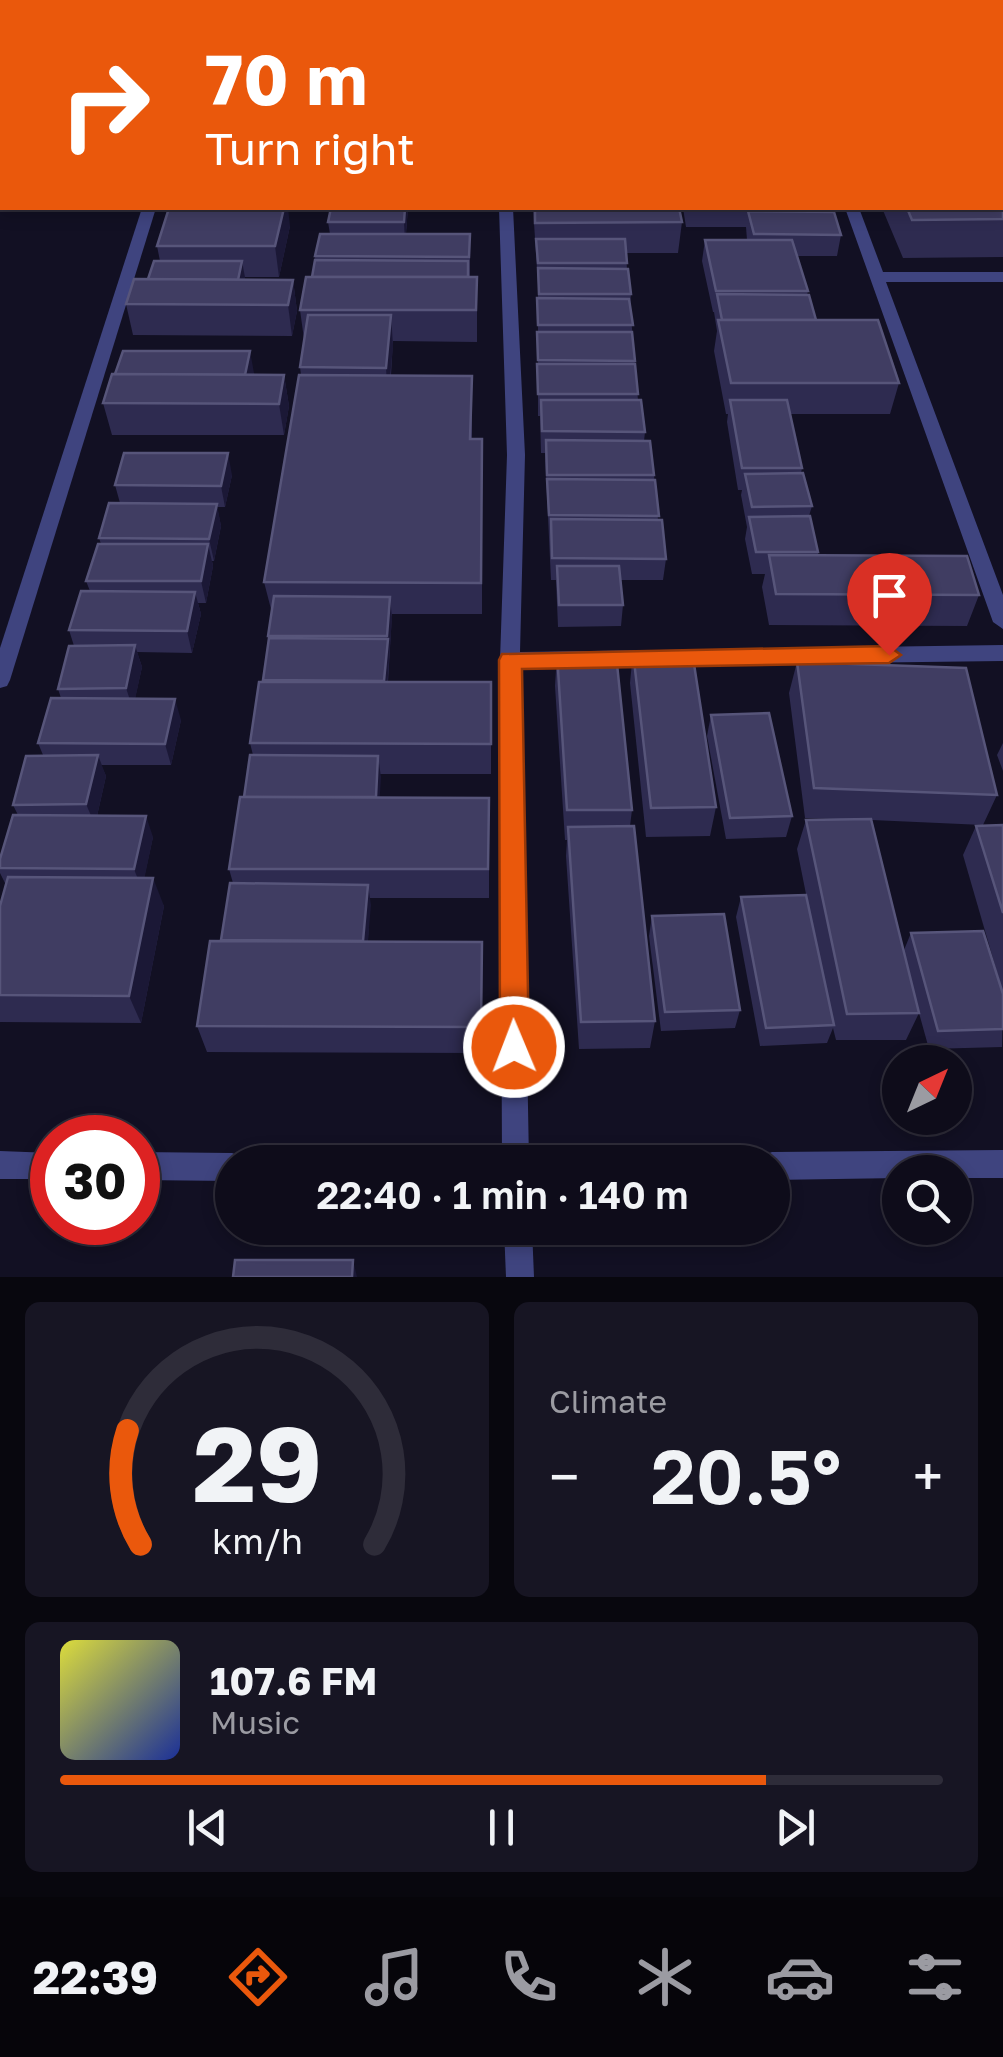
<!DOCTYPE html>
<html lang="en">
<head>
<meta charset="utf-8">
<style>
	body { margin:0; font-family:"Golos Text",sans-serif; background:#171523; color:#f1f3f6; height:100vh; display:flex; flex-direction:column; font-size:38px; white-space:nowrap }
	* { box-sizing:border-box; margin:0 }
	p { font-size:32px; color:#9b9ba2 }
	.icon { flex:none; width:55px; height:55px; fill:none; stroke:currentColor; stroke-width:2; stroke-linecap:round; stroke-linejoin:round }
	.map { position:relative; height:1277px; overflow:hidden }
	.drawer { display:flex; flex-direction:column; gap:25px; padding:25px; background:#08070e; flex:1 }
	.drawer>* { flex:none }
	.top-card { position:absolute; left:0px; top:0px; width:1005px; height:210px; box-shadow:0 5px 15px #0003,0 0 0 2px #2e2c39; background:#ea580c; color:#fff; overflow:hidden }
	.needle { width:65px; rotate:43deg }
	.buttons { position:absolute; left:882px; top:1045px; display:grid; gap:20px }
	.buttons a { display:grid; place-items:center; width:90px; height:90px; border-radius:50%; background:#0e0c1a; box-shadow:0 5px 15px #0003,0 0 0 2px #2e2c39; font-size:50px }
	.speed { position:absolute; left:30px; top:1115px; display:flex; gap:20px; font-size:50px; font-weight:700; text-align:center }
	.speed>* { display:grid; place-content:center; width:130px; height:130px; border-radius:50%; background:#0e0c1a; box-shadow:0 5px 15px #0003,0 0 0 2px #2e2c39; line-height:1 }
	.speed .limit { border:15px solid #d22; background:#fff; color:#111 }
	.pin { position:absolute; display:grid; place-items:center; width:85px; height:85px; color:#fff; margin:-102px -42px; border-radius:50% 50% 50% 0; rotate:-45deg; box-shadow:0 0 10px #0007 }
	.pin .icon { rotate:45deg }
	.me { position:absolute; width:110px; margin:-55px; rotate:359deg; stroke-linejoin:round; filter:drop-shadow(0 0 8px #0008) }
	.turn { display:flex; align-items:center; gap:35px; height:210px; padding:0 40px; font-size:45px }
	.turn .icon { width:130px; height:130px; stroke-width:2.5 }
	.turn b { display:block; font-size:70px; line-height:85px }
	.big { font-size:75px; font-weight:600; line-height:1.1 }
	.drawer .widget { flex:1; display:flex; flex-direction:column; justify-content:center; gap:15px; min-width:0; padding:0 35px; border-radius:15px; background:#171523 }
	.drawer .dial { align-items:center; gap:0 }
	.dial svg { height:260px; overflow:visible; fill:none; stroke:#2e2c39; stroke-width:7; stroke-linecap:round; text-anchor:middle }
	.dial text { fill:#f1f3f6; stroke:none }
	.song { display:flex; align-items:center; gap:30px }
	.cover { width:120px; height:120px; border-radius:15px; background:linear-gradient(135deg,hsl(60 70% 55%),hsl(230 70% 35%)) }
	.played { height:10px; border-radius:5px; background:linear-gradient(90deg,#ea580c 80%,#2e2c39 80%) }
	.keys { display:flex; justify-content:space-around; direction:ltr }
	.heat { display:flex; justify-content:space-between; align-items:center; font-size:55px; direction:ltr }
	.drawer .tiles { flex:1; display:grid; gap:25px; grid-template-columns:1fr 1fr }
	.widget:last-child { grid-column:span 2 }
	.trip { position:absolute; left:215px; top:1145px; width:575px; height:100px; border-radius:50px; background:#0e0c1a; box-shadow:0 5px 15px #0003,0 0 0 2px #2e2c39; font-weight:600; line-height:100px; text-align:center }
	.dock { display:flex; height:160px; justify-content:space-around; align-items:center; background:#06050a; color:#9b9ba2 }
	.dock .icon { width:70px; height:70px }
	.dock .current { color:#ea580c }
	.dock b { font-size:45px; color:#f1f3f6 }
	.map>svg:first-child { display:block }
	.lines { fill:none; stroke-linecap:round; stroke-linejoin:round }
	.lane { fill:#3f447f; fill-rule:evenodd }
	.street { fill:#3f447f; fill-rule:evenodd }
	.secondary { fill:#7580f4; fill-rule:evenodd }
	.wall { fill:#2e2b50 }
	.shaded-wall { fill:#1b1836 }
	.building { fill:#403d62; stroke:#57557a; stroke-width:2.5 }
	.route { fill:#ea580c; stroke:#983908; stroke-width:2.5 }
</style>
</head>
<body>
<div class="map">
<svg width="1003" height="1277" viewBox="0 0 1003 1277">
	<rect width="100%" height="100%" fill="#121023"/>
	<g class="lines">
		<polygon class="lane" points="952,0 960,0 961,2 953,2"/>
		<g class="street">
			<polygon points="650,0 662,0 662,2 651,2"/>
			<rect x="1002" y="21" width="1" height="8"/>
			<rect x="1002" y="110" width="1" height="8"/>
			<polygon points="142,208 156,208 10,680 7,686 0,688 0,648"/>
			<polygon points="499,208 513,208 525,455 520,652 1003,645 1003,661 520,667 529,1162 502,1162 500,660 507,455"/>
			<polygon points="845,208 859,208 883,272 1003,272 1003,282 886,282 1003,595 1003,629 993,622"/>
			<polygon points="1003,1150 1003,1178 955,1178 955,1172 900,1172 900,1178 772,1180 772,1162 760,1162 762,1156 772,1152"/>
			<polygon points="0,1151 52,1153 52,1179 0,1179"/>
			<polygon points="138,1152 232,1153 242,1157 244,1162 232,1162 232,1181 138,1180"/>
			<polygon points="504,1228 532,1228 534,1277 506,1277"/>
		</g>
		<g class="secondary">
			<rect x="1002" y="82" width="1" height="8"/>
			<polygon points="2,100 2,108 0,109 0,101"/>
		</g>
	</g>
	<g class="wall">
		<polygon points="1003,179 1003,257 903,258 882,208 1002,208"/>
		<polygon points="331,208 408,208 406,234 470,234 470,277 477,277 477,342 393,341 391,375 472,376 472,439 482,439 482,614 392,614 388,682 491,682 491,774 380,774 379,797 489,798 489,898 370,898 368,941 482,970 481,1053 207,1052 197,1026 222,941 233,883 229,869 253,755 250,743 263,682 272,613 264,582 301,375 300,367 304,339 300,310 312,277 315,256 330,234 328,222"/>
		<polygon points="533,208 679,208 682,222 678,253 626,253 627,269 631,294 630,305 638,400 645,432 644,441 654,475 658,520 666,559 663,580 621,580 623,605 621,626 558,627 556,580 551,580 545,453 541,453 540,416 538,416 538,284"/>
		<polygon points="683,208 835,208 834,212 841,235 837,256 797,256 808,291 807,295 816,320 899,383 890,414 790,414 802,468 801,473 812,506 809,516 818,552 818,556 979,595 967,626 769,625 762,587 765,574 752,574 745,539 747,527 741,495 742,490 738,490 727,422 728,414 726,414 714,351 717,331 714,312 713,312 702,261 705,240 747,240 746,227 686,227"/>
		<polygon points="290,226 279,277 245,277 245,280 293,280 297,311 292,336 133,335 126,304 148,279 160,261 157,246"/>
		<polygon points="254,373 253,375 284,375 289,406 284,435 112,435 103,403"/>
		<polygon points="232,475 225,507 217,507 221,526 214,561 212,561 213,566 206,603 198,603 201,614 192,653 137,652 142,667 135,698 181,720 171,765 101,765 106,776 97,816 153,837 144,878 164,906 141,1023 0,1022 0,906 6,885 0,873 0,859 18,815 13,805 43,755 38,743 61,698 58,689 74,646 69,630 90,591 86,581 101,544 99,538 120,503 115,485"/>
		<polygon points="633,652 716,807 710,836 646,837 630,683"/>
		<polygon points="557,654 632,810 630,826 655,1021 650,1048 579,1049 566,856 567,840 565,840 555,686"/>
		<polygon points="797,662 997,795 983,825 872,820 904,950 911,933 1003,994 1002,1047 929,1049 919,1013 906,1040 836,1040 833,1028 827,1043 760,1046 736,917 741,897 814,934 797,849 806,820 839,819 805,818 789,693"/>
		<polygon points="711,715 792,816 786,837 726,839 707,736"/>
		<polygon points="1003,743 1003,771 997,755"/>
		<polygon points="1003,825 1003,993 963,855 976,826"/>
		<polygon points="652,916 740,1010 735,1028 661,1031 649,936"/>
	</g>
	<g class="shaded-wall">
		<polygon points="284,208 288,208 290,226 279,277 275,246"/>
		<polygon points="405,208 408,208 405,243 404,222"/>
		<polygon points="242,261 246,283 240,306 236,285"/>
		<polygon points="293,280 297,311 292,336 288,305"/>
		<polygon points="391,315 393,346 388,399 386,368"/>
		<polygon points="250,351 254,373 248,400 244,379"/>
		<polygon points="284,375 289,406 284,435 279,404"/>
		<polygon points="228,453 232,475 225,507 221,486"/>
		<polygon points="217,504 221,526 214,561 209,539"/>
		<polygon points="208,544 213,566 206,603 201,581"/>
		<polygon points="195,592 201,614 192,653 187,631"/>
		<polygon points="390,597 392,618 386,703 384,681"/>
		<polygon points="135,645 142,667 133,709 126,688"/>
		<polygon points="175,699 181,720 171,765 165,744"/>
		<polygon points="98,755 106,776 95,825 86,804"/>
		<polygon points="378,756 381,777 378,826 375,805"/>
		<polygon points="146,816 153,837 142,890 134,869"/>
		<polygon points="153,878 164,906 141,1023 129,996"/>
		<polygon points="368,885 371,905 366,961 363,942"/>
		<polygon points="353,1260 357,1277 352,1277"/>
	</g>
	<g class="building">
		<polygon points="1003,179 1003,219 912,220 907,208 1002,208"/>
		<polygon points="169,208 284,208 275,246 157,246"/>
		<polygon points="331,208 405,208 404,222 328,222"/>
		<polygon points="535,208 679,208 682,222 535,223"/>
		<polygon points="748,211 834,212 841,235 754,234"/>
		<polygon points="320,234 470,234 469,257 315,256"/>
		<polygon points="536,239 625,239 627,263 538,263"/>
		<polygon points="705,240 792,240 808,291 716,291"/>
		<polygon points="315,260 468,261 468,277 312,277"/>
		<polygon points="154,261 242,261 238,280 148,279"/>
		<polygon points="538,268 628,269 631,294 539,294"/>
		<polygon points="306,277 477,277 476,310 300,310"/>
		<polygon points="134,279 293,280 288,305 126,304"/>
		<polygon points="717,294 809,295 816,320 722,320"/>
		<polygon points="537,298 629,299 633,325 538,325"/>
		<polygon points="308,315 391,315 386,368 300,367"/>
		<polygon points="718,320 878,320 899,383 731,383"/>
		<polygon points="537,332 632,332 635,361 538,360"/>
		<polygon points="123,351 250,351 245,375 115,374"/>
		<polygon points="537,364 635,364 638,394 538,394"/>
		<polygon points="112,374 284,375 279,404 103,403"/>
		<polygon points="299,375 472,376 470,439 482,439 481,583 264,582"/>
		<polygon points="541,400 641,400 645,432 542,431"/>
		<polygon points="730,400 787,400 802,468 742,468"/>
		<polygon points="546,440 650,441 654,475 547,475"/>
		<polygon points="124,453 228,453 221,486 115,485"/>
		<polygon points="803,473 812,506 752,507 745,474"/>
		<polygon points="547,479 655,480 659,516 549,515"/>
		<polygon points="109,503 217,504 209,539 99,538"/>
		<polygon points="810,516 818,552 756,552 749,517"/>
		<polygon points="551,519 662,520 666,559 552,558"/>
		<polygon points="98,544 208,544 201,581 86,581"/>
		<polygon points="769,555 967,556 979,595 776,594"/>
		<polygon points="557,566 619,566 623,605 559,605"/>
		<polygon points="81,591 195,592 187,631 69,630"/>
		<polygon points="274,596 390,597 387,636 268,636"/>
		<polygon points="269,638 388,639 384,681 263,680"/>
		<polygon points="135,645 126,688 58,689 69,646"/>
		<polygon points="692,651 716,807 651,808 633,652"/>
		<polygon points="557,654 616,654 632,810 567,810"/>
		<polygon points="797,662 966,668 997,795 814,788"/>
		<polygon points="259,682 491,682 491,744 250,743"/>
		<polygon points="51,698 175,699 165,744 38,743"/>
		<polygon points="769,713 792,816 730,818 711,715"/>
		<polygon points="98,755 86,804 13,805 26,756"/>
		<polygon points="250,755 378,756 376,797 244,797"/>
		<polygon points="240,797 489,798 488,869 229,869"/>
		<polygon points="13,815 146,816 134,869 0,868 0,859"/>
		<polygon points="871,819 919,1013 847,1014 806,820"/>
		<polygon points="1003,825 1003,913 976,826"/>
		<polygon points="634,826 655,1021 581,1022 568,827"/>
		<polygon points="8,877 153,878 129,996 0,995 0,906"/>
		<polygon points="230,883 368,885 363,941 221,940"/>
		<polygon points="806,895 834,1025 766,1028 741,897"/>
		<polygon points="724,914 740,1010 665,1012 652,916"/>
		<polygon points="983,931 1003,994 1003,1029 938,1031 911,933"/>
		<polygon points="210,941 482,942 481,1027 197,1026"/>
		<polygon points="235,1260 353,1260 352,1277 233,1277"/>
	</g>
	<polygon class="route" points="889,646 901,655 889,663 522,669 529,1047 525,1056 514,1060 504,1056 500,1047 499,660 502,654"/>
</svg>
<div class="buttons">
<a><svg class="needle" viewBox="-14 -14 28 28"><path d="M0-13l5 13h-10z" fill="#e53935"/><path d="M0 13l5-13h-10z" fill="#9b9ba2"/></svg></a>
<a><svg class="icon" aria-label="search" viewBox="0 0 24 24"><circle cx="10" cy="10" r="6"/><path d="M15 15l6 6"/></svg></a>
</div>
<div class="speed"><div class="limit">30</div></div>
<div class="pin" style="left:889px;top:655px;background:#d93025"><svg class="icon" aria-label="arrive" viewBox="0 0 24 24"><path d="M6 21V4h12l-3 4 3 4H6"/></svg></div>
<svg class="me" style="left:514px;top:1047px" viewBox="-20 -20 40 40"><circle r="17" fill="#ea580c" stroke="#fff" stroke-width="3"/><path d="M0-11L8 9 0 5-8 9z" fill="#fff"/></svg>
<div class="trip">22:40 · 1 min · 140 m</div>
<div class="top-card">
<div class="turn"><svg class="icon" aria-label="right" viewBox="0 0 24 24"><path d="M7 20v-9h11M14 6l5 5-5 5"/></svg><div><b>70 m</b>Turn right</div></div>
</div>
</div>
<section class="drawer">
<div class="tiles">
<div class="widget dial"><svg viewBox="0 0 100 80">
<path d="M14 69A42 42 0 1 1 86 69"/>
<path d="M14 69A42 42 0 0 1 10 34" stroke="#ea580c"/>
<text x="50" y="56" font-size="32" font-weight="700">29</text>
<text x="50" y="72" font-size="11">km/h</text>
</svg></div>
<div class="widget"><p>Climate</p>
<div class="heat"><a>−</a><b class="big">20.5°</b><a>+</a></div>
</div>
<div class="widget">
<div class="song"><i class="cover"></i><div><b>107.6 FM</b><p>Music</p></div></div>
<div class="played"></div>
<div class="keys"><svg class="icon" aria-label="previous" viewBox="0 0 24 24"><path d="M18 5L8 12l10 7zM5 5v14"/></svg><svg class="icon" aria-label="pause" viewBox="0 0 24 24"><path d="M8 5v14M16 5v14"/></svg><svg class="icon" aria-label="next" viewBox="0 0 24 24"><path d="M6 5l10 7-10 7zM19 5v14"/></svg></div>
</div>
</div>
</section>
<nav class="dock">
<b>22:39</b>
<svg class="icon current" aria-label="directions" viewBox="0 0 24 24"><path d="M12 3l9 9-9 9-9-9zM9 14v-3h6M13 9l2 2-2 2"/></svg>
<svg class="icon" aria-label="music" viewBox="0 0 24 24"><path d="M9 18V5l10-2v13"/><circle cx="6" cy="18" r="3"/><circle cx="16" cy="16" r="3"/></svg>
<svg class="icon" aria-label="phone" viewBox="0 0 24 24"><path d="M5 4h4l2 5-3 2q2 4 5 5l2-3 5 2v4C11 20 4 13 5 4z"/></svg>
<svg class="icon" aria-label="climate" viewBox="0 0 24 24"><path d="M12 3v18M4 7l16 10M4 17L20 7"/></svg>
<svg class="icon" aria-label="car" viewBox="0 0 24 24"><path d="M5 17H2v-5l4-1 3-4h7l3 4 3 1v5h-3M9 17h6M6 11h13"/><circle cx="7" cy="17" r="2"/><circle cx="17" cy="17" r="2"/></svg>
<svg class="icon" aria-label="filters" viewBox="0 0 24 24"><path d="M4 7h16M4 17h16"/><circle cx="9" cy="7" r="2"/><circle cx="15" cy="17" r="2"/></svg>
</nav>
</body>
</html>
